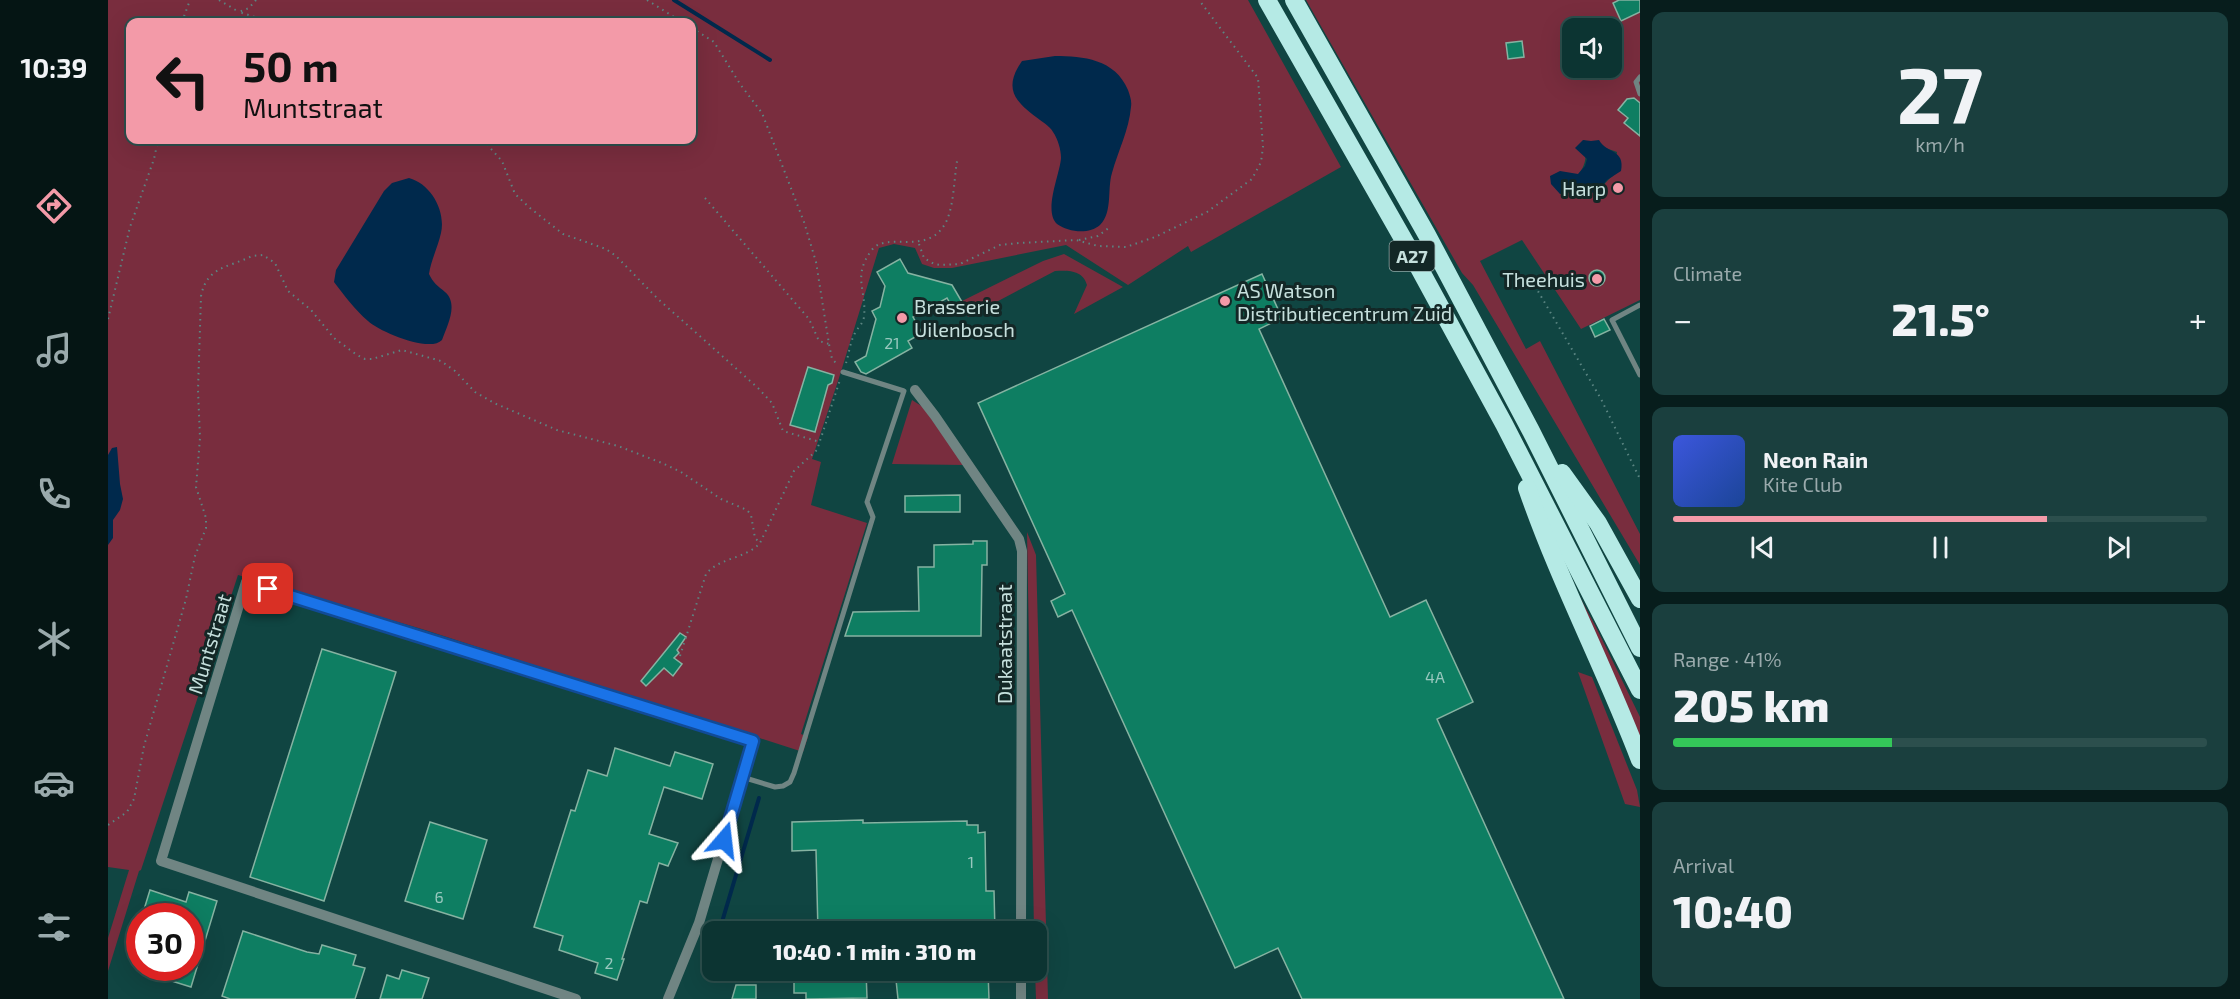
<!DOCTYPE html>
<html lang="en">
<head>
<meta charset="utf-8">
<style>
	body { margin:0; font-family:"Exo 2",sans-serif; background:#1a3f3e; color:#f1f3f6; height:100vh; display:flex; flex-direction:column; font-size:22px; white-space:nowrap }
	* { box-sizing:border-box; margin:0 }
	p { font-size:20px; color:#9aaaac }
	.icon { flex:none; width:33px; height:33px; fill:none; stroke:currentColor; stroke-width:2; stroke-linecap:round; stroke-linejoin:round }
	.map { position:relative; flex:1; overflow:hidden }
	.panel { display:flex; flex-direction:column; gap:12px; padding:12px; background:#071d1c; width:600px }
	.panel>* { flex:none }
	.top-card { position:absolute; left:18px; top:18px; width:570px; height:126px; border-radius:12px; box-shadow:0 6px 24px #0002,0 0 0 2px #2c4f4d; background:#f39aa8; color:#111; overflow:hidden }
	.tools { position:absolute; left:1454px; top:18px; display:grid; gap:12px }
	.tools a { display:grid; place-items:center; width:60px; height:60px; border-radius:12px; background:#0c3432; box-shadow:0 6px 24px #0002,0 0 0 2px #2c4f4d; font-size:30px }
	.speed { position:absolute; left:18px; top:903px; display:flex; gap:12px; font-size:30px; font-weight:700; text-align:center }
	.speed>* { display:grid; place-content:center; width:78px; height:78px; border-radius:50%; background:#0c3432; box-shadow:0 6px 24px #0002,0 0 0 2px #2c4f4d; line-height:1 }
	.speed .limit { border:9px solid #d22; background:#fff; color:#111 }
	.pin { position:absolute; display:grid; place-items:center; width:51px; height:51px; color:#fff; margin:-26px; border-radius:12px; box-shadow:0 3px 9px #0006 }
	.me { position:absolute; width:66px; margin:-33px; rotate:17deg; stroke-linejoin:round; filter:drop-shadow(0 0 4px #0008) }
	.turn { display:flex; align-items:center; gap:21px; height:126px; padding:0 18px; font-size:27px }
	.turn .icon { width:78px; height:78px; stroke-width:2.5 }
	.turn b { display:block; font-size:42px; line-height:51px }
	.big { font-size:45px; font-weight:800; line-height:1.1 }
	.panel .tile { flex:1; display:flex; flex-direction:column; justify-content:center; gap:9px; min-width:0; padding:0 21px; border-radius:12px; background:#1a3f3e }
	.panel .dial { align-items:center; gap:0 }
	.dial b { font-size:78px; line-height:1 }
	.song { display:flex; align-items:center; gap:18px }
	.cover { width:72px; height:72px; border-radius:9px; background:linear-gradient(135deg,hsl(230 70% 55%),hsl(220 70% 35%)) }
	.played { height:6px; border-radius:3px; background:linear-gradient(90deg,#f39aa8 70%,#2c4f4d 70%) }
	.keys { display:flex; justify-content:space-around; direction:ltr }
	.heat { display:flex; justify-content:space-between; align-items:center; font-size:33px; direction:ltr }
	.charge { height:9px; border-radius:4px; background:linear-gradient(90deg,#34c759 41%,#2c4f4d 0) }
	.trip { position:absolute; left:594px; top:921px; width:345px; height:60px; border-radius:12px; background:#0c3432; box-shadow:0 6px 24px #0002,0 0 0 2px #2c4f4d; font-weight:800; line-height:60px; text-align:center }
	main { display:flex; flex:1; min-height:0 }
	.dock { display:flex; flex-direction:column; width:108px; justify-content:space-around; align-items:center; background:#051514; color:#9aaaac }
	.dock .icon { width:42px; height:42px }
	.dock .current { color:#f39aa8 }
	.dock b { font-size:27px; color:#f1f3f6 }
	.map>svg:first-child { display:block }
	.green { fill:#792d3e; fill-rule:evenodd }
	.water { fill:#00294c }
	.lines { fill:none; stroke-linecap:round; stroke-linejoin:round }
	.stream { stroke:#00294c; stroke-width:4 }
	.building { fill:#0e7e62; stroke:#86b3a2; stroke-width:1.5 }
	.path { stroke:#5b8582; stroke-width:2; stroke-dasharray:1.5 4.5; stroke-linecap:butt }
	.service { stroke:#708583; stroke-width:5 }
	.minor { stroke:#708583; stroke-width:10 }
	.motorway { stroke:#b5eae5; stroke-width:18 }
	.route-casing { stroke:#114b97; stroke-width:15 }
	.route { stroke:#1a73e8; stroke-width:10 }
	.poi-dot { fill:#f39aa8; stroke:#132726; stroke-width:2 }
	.labels { text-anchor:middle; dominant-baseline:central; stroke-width:6; stroke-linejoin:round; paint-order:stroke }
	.number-label { font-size:16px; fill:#98c8be }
	.shield { fill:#132726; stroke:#90a8a6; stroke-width:1.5 }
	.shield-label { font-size:18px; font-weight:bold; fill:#c6e0dd }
	.poi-label { font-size:20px; fill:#c6e0dd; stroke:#132726; text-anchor:end }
	.street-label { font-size:20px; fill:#c6e0dd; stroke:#132726 }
</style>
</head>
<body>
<main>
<nav class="dock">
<b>10:39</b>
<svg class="icon current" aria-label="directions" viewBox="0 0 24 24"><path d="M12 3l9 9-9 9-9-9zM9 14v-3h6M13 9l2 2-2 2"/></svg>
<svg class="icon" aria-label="music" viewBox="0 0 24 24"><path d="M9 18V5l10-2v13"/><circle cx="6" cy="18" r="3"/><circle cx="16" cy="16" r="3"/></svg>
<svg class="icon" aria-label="phone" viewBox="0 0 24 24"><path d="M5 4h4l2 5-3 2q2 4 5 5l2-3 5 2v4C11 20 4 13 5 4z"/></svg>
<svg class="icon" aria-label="climate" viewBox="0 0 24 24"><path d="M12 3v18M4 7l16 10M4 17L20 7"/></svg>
<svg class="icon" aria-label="car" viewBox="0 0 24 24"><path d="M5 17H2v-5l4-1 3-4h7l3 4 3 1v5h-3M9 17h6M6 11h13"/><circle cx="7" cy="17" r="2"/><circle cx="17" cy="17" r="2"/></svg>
<svg class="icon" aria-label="filters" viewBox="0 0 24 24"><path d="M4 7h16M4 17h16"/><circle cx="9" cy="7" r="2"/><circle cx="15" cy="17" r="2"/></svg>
</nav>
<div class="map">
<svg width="1532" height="999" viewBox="0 0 1532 999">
	<rect width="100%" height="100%" fill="#104542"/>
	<g class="green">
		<path d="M0,0H1140L1233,167L1083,252L1080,246L1020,285L958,245L844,268H826L814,264L807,248L786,244L771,248L731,378L704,459L713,462L703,505L759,523L693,734L700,737L695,752L317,630L130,575L33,870L31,871L0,971V938L21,870L0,867ZM22,22H584V140H22Z"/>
		<path d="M1198,0H1532V300L1473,329L1414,240L1372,261L1418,349L1432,341L1532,534V565L1365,285L1354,273ZM1464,28H1503V68H1464ZM1475,140L1509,152L1505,176C1497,181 1495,189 1486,193L1476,189L1470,175C1480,162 1478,155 1475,140Z"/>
		<path d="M956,254L1015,287L966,314L979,285C975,270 960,270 947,271L860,317L852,302L935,261Z"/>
		<polygon points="804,400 815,407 856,465 784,464"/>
		<polygon points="919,532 928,555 940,999 928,999 927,971 928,970 928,932 926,931"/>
		<polygon points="1458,572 1488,627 1532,717 1532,753"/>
		<polygon points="1470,672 1484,677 1529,790 1532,807 1517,804"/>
	</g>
	<g class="water">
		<path d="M947,56C975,56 1007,59 1020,90C1022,96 1024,101 1023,107C1021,130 1010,151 1004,173C999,189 1005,212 992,225C981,235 960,232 949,224C935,211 952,174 953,158C953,150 950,139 945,132C942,126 933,121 928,117C905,100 896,87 914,61Z"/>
		<path d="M1475,140L1483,141L1491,140C1499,154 1517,149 1513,171L1499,180L1490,191L1486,193L1476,189L1452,194L1443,184L1442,176L1452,171L1470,174L1477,166L1479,159L1467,148Z"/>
		<path d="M301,178C323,184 338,211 333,233C330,247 323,260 321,274C325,283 330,286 337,292C351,304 339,326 334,340C322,353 272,332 260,321C247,310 236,295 226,282L228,270L276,191L284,183Z"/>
		<polygon points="9,447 12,484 15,499 12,510 5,520 5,538 0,545 0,455 4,448"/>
	</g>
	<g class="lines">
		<g class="stream">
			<polyline points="566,0 662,60"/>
			<polyline points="611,932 651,798"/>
			<polyline points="603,962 604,955"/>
		</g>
	</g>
	<g class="building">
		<polygon points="1511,0 1532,0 1532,12 1513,21 1505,3"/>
		<polygon points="1414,41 1416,57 1400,59 1398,43"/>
		<polygon points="1526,98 1532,103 1532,136 1516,123 1520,118 1510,110 1519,99"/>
		<polygon points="792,259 800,273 844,285 854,302 844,307 839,298 805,317 814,333 800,341 804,348 758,374 753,372 747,362 758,356 768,319 764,311 772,307 777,286 769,272"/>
		<circle cx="1489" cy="278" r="8"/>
		<polygon points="1154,274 1174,318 1151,329 1282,617 1318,600 1365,702 1329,719 1456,999 1194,999 1170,948 1127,968 964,610 950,617 943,601 957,594 870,403"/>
		<polygon points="1496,319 1502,330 1487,337 1482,326"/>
		<polygon points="700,367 726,375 724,383 720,385 707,432 682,425"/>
		<polygon points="852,495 852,512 797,512 797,496"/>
		<polygon points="865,541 879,541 879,565 874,565 873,636 737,636 745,612 811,611 810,567 826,567 826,545 865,544"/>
		<polygon points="572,633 578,637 569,650 571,653 566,658 574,664 565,676 556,668 538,686 533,681"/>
		<polygon points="214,649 288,672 216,901 142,877"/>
		<polygon points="507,748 562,766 567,752 605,764 594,799 556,787 541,834 570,843 560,866 551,863 539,903 532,901 514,959 516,959 509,980 487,973 490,963 451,950 455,936 426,927 463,810 467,811 480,770 499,776"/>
		<polygon points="755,820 755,823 859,821 859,825 870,825 870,833 877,832 878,891 886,891 887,932 710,932 708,850 684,851 684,822"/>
		<polygon points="322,822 379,840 355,919 297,901"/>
		<polygon points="42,890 78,902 81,892 109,901 83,987 54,978 57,968 82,968 82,916 34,916"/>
		<polygon points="135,931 199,952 211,954 214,945 248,955 245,965 257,968 247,999 122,999 114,996"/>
		<polygon points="294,970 321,978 314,999 272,999 279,975 291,979"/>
		<polygon points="686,970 758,970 759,998 698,999 698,993 686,993"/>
		<polygon points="787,970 880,970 881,999 790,999"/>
		<polygon points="628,985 648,985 648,999 624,999"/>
	</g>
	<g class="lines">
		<g class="path">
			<polyline points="111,0 131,12"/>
			<polyline points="148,0 141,8 131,12 163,22"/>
			<polyline points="539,0 574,22"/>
			<polyline points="74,22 82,0"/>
			<polyline points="584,28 606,42 632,84 654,113 696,222 708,262 721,344 724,359 730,365"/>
			<polyline points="375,140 394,161 407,194 422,208 455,234 498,249 508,256 549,298 650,388 664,403 675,431 712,442"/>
			<polyline points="597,198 701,319 711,341 721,344"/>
			<polyline points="971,240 990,236 1002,227"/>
			<polyline points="811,244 816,258 826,264 832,265 852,264 892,245 911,243 968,240 990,246 1018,247 1047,237 1099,212 1144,179 1153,162 1155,147 1150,78 1091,0"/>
			<polyline points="1427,286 1493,399 1532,479"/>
			<polyline points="0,319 22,227 46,159 50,140"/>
			<path d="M738,363C741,354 742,342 747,333C750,327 755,324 756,317C759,291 744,277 763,251C778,229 821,259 839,220C846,203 846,180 849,161"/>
			<path d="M572,656L598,574C612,557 638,559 652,543"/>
			<path d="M0,825L19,812L26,799L36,746L78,599L87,556L98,528V518L88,487L92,438L90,390L93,296C99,266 120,268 144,256L155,255L167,263L180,291L203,310L226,338L249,355L257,359H264L294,350L333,361L347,371L367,392L386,403L449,430L510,446L554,463L573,472L613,499L639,510L643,515L647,538L652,543L686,471L709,450L732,380"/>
		</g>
		<g class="service">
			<polyline points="1532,77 1528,82 1532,94"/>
			<polyline points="1532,305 1504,320 1532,375"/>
			<polyline points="634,777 667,787 675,786 682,782 686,773 765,517 759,502 796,391 735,372"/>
		</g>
		<g class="minor">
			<polyline points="807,390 827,416 911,539 914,551 913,932"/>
			<polyline points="468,999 53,861 138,582 645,741 591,923 560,999"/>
			<polyline points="913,999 913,970"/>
		</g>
		<g class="motorway">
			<polyline points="1159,0 1298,244 1396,424 1532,690"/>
			<polyline points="1186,0 1319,235 1423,431 1532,648"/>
			<polyline points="1454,473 1490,523 1532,599"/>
			<path d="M1419,488C1451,581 1497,668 1532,760"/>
		</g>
	</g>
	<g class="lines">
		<g class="route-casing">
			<polyline id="route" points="160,589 645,741 616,840"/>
		</g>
		<use href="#route" class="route"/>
	</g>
	<g class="poi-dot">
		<circle cx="1510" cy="188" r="6"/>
		<circle cx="1489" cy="279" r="6"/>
		<circle cx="1117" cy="301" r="6"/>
		<circle cx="794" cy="318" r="6"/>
	</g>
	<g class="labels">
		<g class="number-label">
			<text x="784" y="342">21</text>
			<text x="1327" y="676">4A</text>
			<text x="863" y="861">1</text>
			<text x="331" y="896">6</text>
			<text x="501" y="962">2</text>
		</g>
		<rect class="shield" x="1281.5" y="241" width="45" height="30" rx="4.5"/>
		<g class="shield-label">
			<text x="1304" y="256">A27</text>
		</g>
		<g class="poi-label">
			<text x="1498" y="188">Harp</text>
			<text x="1477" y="279">Theehuis</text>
			<text x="1129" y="290" text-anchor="start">AS Watson<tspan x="1129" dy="23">Distributiecentrum Zuid</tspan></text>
			<text x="806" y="306" text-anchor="start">Brasserie<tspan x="806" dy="23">Uilenbosch</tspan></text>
		</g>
		<g class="street-label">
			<text transform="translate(101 644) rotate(-73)">Muntstraat</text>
			<text transform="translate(896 644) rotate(-90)">Dukaatstraat</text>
		</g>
	</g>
</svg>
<div class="tools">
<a><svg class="icon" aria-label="sound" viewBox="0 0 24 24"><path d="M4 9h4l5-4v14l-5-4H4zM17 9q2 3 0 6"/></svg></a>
</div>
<div class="speed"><div class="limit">30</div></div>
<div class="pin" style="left:160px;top:589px;background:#d93025"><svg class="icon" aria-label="arrive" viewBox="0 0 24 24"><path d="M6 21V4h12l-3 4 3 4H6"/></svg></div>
<svg class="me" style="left:616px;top:840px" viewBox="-20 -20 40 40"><path d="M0-17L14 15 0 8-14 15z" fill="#1a73e8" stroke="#fff" stroke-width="4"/></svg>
<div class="trip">10:40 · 1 min · 310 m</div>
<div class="top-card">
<div class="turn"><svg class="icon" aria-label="left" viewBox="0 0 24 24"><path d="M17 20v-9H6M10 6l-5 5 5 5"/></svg><div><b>50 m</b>Muntstraat</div></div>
</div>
</div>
<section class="panel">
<div class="tile dial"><b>27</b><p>km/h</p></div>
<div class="tile"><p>Climate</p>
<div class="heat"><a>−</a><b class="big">21.5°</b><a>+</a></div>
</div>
<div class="tile">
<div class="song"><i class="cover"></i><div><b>Neon Rain</b><p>Kite Club</p></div></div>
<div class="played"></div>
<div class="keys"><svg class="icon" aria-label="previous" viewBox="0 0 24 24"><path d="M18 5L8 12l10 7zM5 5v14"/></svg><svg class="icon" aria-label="pause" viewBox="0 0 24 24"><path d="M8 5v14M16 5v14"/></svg><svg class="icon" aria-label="next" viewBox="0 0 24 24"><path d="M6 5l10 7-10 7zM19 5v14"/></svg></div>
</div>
<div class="tile"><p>Range · 41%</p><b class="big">205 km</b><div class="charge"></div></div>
<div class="tile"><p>Arrival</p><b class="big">10:40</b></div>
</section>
</main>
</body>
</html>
